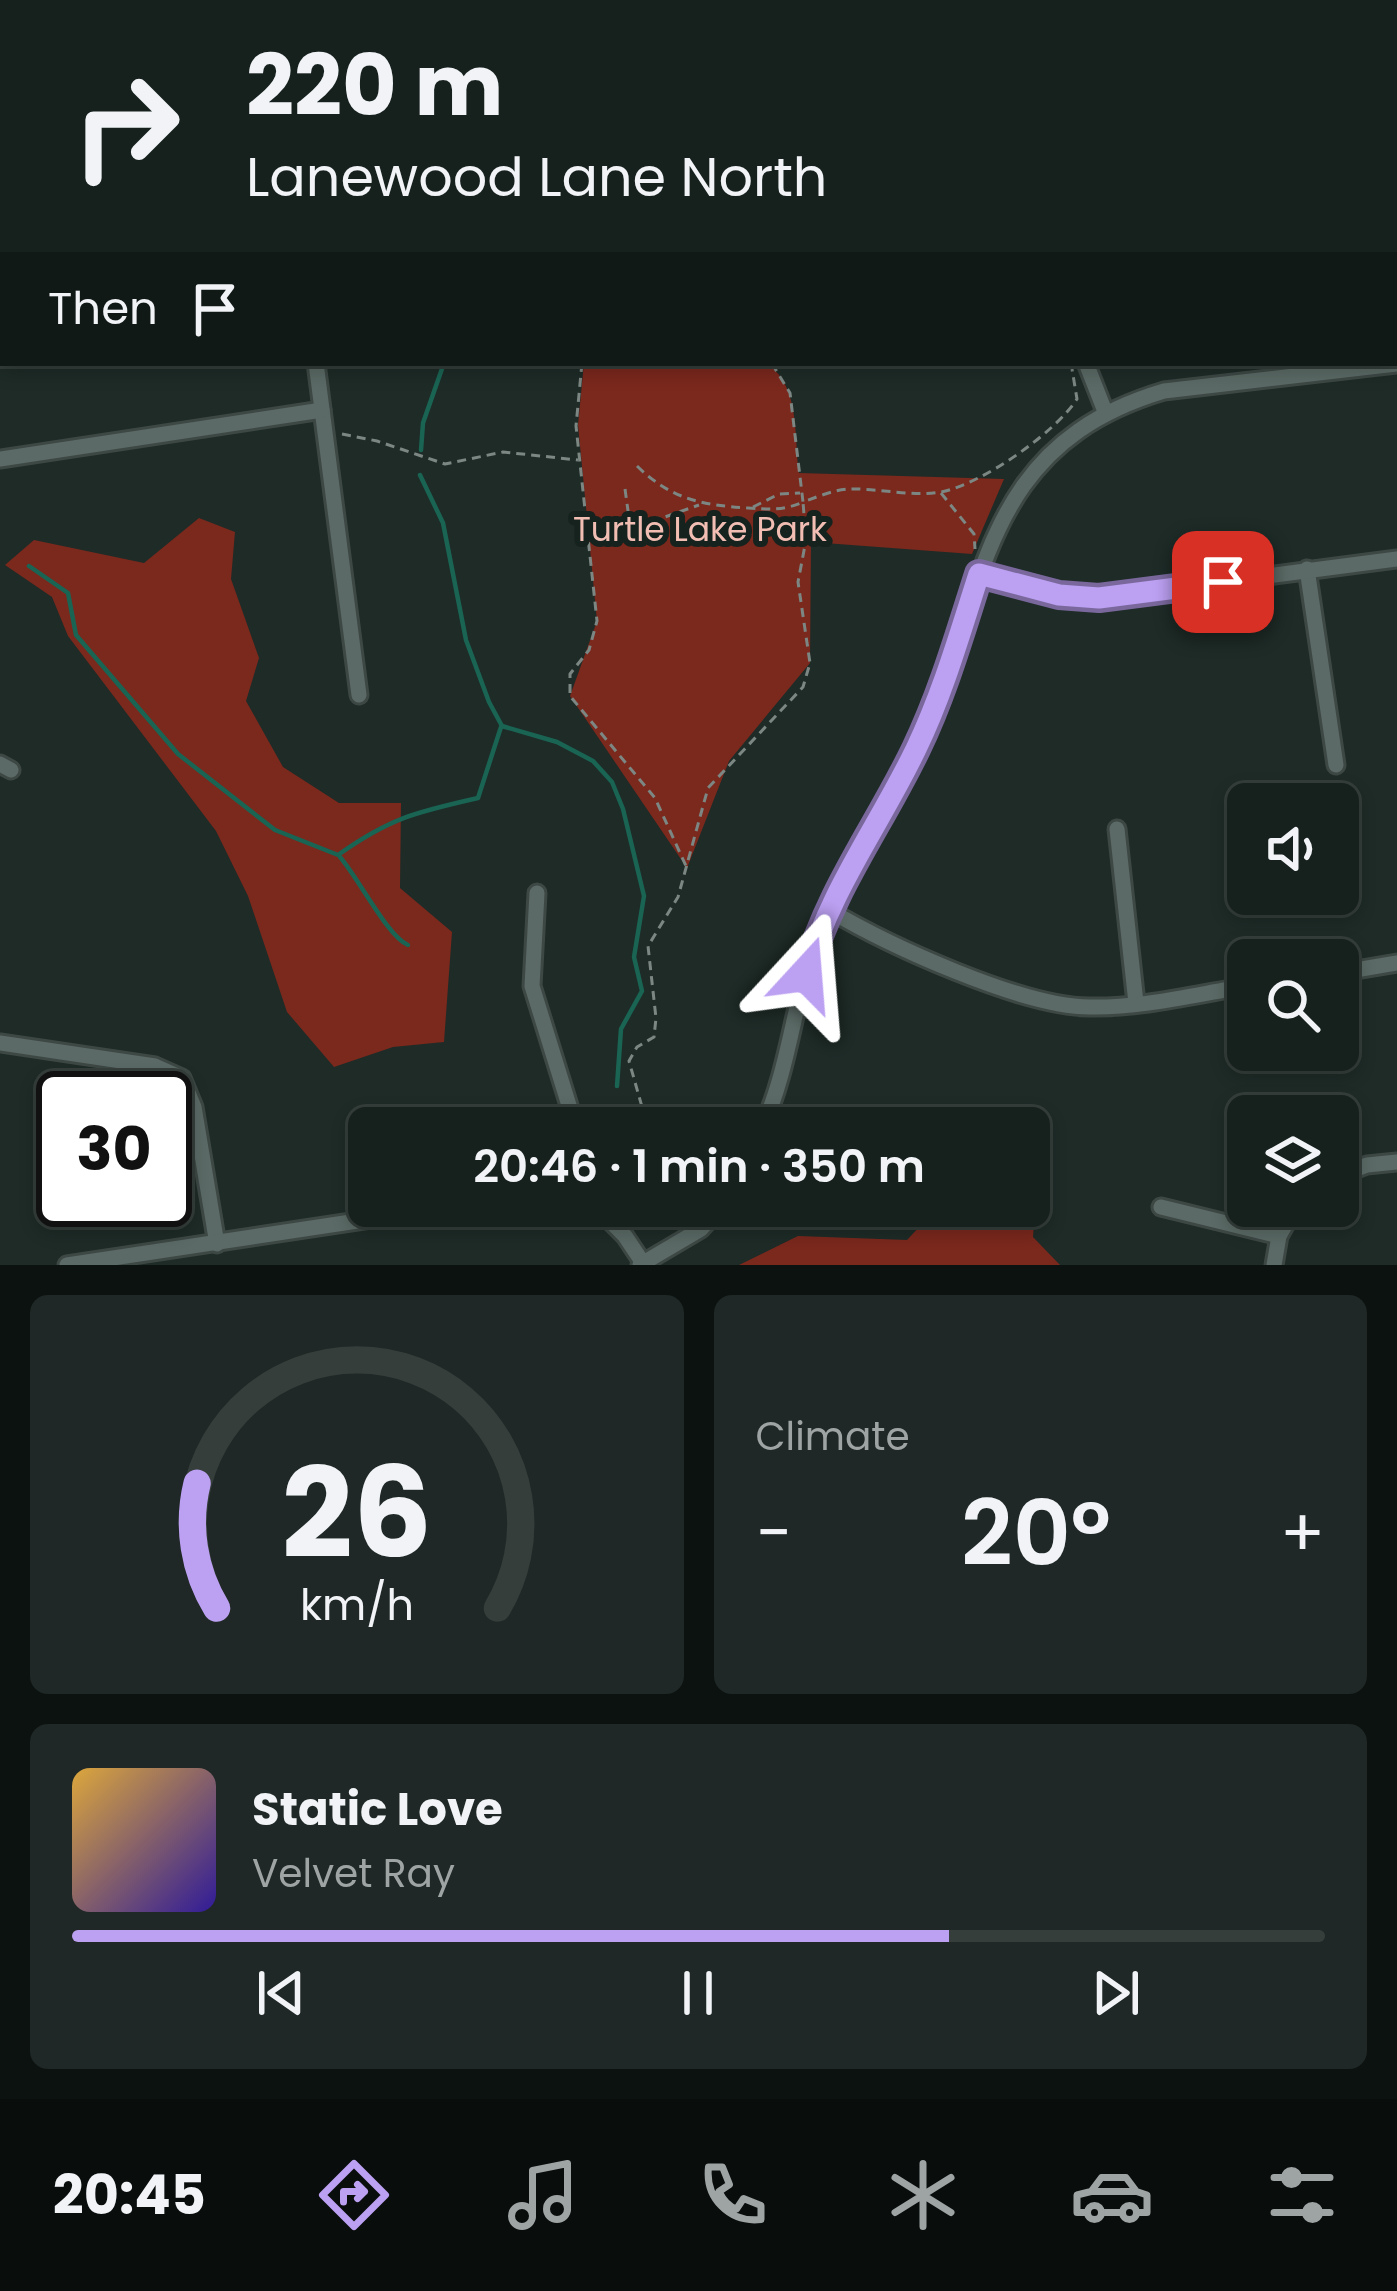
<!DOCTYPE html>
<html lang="en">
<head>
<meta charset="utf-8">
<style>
	body { margin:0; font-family:Poppins,sans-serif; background:#1f2826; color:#f1f3f6; height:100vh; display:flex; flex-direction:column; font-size:45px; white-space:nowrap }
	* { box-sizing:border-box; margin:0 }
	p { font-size:39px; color:#9ea3a4 }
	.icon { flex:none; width:66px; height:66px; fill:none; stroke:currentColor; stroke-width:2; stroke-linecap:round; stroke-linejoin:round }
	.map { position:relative; height:1265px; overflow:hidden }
	.side { display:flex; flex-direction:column; gap:30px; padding:30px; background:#0c1210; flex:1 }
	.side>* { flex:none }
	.banner { position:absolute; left:0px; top:0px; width:1398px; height:366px; box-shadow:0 6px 18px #0003,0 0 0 3px #353e3b; background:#16201d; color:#f1f3f6; overflow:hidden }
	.buttons { position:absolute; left:1227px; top:783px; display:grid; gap:24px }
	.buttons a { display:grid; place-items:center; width:132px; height:132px; border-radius:18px; background:#16201d; box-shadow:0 6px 18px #0003,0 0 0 3px #353e3b; font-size:60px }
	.speed { position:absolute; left:36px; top:1071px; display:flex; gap:24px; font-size:60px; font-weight:700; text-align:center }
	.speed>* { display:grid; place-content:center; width:156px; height:156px; border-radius:50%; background:#16201d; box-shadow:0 6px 18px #0003,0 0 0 3px #353e3b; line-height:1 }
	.speed .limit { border:6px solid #111; border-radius:18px; background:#fff; color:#111 }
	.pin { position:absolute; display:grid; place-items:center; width:102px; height:102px; color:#fff; margin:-51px; border-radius:24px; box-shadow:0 6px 18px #0006 }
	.me { position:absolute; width:132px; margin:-66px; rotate:19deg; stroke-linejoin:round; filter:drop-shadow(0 0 9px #0008) }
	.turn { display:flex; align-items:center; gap:42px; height:252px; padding:0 48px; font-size:54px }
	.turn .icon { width:156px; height:156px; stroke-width:2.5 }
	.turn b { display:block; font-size:84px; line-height:102px }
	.then { display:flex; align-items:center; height:114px; padding:0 48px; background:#0003; gap:24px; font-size:45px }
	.big { font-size:90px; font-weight:600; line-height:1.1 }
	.side .tile { flex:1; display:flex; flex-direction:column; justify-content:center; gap:18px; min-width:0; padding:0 42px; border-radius:18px; background:#1f2826 }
	.side .dial { align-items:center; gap:0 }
	.dial svg { height:312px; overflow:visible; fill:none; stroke:#353e3b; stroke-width:7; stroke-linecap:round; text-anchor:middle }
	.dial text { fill:#f1f3f6; stroke:none }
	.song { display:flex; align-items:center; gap:36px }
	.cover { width:144px; height:144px; border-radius:18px; background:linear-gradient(135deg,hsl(40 70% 55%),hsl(250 70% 35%)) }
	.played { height:12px; border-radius:6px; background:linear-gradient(90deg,#bca0f2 70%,#353e3b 70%) }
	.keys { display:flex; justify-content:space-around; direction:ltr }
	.heat { display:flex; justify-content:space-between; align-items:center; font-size:66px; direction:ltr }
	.side .tiles { flex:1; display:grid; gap:30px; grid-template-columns:1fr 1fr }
	.tile:last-child { grid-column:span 2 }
	.trip { position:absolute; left:348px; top:1107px; width:702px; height:120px; border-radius:18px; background:#16201d; box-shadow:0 6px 18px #0003,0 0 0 3px #353e3b; font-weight:600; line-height:120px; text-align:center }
	.dock { display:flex; height:192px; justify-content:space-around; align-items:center; background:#090d0c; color:#9ea3a4 }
	.dock .icon { width:84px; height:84px }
	.dock .active { color:#bca0f2 }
	.dock b { font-size:54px; color:#f1f3f6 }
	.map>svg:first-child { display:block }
	.green { fill:#7b281d }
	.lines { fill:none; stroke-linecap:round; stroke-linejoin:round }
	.stream { stroke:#1a6454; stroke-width:4.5 }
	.street-casing { stroke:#3d4845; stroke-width:21 }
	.path { stroke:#7c8783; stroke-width:3; stroke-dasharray:9 6; stroke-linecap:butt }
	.street { stroke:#5b6a66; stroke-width:15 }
	.route-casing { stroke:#7a689d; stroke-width:30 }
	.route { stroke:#bca0f2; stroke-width:21 }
	.labels { text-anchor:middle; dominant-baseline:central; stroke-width:12; stroke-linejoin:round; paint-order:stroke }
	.park-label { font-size:33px; fill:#f2beb4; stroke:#15221e }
</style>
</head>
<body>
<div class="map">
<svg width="1397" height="1265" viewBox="0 0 1397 1265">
	<rect width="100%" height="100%" fill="#1e2b27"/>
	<g class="green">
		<polygon points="382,0 867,0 383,3"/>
		<path d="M584,363H764C801,381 794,439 799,473L1004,479L972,554L811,542L810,663L729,761L687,868L570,696L597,621L578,425Z"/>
		<polygon points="199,518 235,532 231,579 259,658 246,701 283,767 339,803 401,803 400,888 452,932 444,1042 393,1047 334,1067 287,1012 248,896 216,831 68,636 52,597 5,565 34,540 144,563"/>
		<polygon points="1037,1180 1033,1237 1060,1265 739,1265 798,1236 907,1240 939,1206 1029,1206 1029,1183"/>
	</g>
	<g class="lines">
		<g class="stream">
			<polyline points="421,450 423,423 444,363"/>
			<polyline points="420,475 443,523 466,640 489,702 502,726 557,742 593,761 612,782 623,809 644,896 634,957 642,991 621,1029 617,1086"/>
			<path d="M29,566L68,593L76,635L178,754L275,830L338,855C390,818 416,812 478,798L501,727"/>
			<path d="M340,857C359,879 388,937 408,945"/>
		</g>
		<g class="street-casing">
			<g id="street">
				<polyline points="266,3 269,0"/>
				<polyline points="1047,3 1047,0"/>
				<polyline points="1395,153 1397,153"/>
				<polyline points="0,206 3,206"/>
				<polyline points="316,363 359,695"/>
				<polyline points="1086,363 1106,414"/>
				<polyline points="0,459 322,410"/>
				<polyline points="1307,569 1336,765"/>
				<polyline points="979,574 1059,595 1098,598 1397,559"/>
				<polyline points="0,764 11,770"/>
				<polyline points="1117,829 1136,1003"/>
				<polyline points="537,893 532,986 576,1128"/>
				<path d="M829,910C888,945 1022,1007 1090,1007C1142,1008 1197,994 1248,986"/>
				<polyline points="1338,973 1397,963"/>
				<polyline points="0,1043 155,1066 182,1078 194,1107 217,1244"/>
				<path d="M762,1128C789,1071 795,995 817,934C843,868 886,812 916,749C989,598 973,448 1164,391L1397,364"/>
				<polyline points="1338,1176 1367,1165 1397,1162"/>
				<polyline points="595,1206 625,1236 643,1263"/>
				<polyline points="1161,1207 1279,1236"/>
				<polyline points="67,1265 457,1206"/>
				<polyline points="640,1265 701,1229 722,1206"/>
				<polyline points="1274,1265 1279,1236 1296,1206"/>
			</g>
		</g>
		<g class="path">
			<polyline points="873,0 873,3"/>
			<polyline points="1395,269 1397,269"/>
			<polyline points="0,334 3,334"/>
			<polyline points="582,363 576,426 597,621 589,650 570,674 570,696 655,798 686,866"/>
			<path d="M775,363L774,367L790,393L803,502C817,497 833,490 848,489C877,488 912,497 941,492C982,484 1055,433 1077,399L1072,369"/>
			<polyline points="342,434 377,441 445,464 503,452 578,460"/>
			<path d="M637,466C671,499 701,505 748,508C769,509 783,511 803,502L806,540L798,582L810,663L803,687L708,788L678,897L648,946L656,1018L654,1037L637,1047L629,1061L648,1128"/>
			<polyline points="625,489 629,518"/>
			<polyline points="941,493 974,534 975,549"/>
			<polyline points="753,507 779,494 800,493"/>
			<polyline points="591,523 662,518 699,505"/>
		</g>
		<use href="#street" class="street"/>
	</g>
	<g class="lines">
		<g class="route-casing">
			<path id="route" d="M806,974C830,889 879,826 916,749C943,693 960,633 979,574L1059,595L1099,598L1223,582"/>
		</g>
		<use href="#route" class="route"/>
	</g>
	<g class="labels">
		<g class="park-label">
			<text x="700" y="529">Turtle Lake Park</text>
		</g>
	</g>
</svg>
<div class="buttons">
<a><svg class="icon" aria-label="sound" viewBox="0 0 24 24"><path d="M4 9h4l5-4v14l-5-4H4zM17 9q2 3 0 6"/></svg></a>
<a><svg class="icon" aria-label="search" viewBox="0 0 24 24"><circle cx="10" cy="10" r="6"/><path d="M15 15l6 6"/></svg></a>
<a><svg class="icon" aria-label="layers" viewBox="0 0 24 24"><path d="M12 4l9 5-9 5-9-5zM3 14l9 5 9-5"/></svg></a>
</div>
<div class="speed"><div class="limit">30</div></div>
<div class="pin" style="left:1223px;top:582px;background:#d93025"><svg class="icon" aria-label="arrive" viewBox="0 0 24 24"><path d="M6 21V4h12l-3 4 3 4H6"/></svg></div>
<svg class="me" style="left:806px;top:974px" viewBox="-20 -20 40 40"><path d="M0-17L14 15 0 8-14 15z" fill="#bca0f2" stroke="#fff" stroke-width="4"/></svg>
<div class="trip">20:46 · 1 min · 350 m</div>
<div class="banner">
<div class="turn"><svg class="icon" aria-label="right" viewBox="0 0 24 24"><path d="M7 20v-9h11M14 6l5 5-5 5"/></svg><div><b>220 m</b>Lanewood Lane North</div></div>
<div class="then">Then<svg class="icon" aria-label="arrive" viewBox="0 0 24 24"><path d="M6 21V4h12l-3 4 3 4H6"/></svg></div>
</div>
</div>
<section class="side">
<div class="tiles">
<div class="tile dial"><svg viewBox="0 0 100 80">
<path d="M14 69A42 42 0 1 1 86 69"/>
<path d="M14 69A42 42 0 0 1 9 37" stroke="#bca0f2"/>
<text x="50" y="56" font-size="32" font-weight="700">26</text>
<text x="50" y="72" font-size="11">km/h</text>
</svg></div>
<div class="tile"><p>Climate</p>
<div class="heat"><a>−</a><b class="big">20°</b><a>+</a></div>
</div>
<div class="tile">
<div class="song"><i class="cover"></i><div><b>Static Love</b><p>Velvet Ray</p></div></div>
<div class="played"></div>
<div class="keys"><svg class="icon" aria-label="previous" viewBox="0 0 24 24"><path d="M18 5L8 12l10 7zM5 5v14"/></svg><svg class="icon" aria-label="pause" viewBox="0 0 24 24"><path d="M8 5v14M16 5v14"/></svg><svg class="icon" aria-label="next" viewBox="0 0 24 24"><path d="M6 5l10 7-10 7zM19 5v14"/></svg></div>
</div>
</div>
</section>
<nav class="dock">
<b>20:45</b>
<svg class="icon active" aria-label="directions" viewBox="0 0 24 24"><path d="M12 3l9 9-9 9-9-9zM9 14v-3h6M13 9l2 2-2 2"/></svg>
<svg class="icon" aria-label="music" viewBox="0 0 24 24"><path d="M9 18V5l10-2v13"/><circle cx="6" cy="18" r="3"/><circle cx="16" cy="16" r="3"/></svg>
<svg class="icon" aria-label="phone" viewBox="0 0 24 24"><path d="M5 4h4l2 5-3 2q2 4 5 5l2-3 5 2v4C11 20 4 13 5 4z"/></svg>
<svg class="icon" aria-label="climate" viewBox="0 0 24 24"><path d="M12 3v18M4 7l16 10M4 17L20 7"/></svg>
<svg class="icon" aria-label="car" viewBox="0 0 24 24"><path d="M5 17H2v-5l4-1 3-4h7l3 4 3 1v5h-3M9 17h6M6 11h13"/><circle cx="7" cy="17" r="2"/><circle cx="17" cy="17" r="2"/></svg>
<svg class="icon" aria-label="filters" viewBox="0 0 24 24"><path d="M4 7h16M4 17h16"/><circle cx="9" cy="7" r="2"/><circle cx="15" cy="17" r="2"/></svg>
</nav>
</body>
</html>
